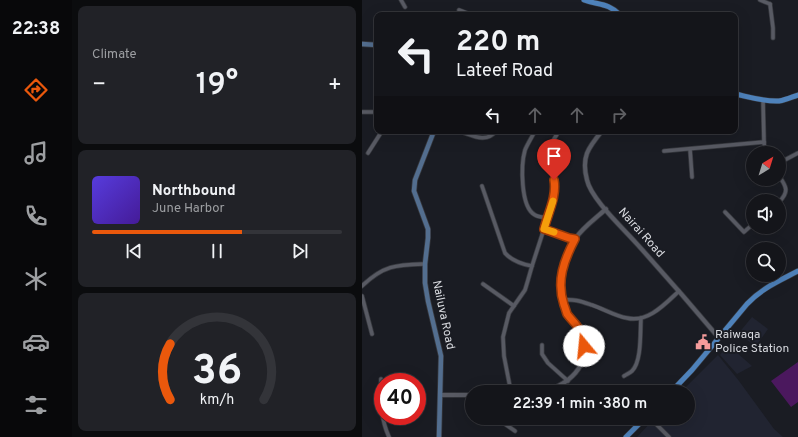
<!DOCTYPE html>
<html lang="en">
<head>
<meta charset="utf-8">
<style>
	body { margin:0; font-family:Overpass,sans-serif; background:#212227; color:#f1f3f6; height:100vh; display:flex; flex-direction:column; font-size:15px; white-space:nowrap }
	* { box-sizing:border-box; margin:0 }
	p { font-size:13px; color:#9d9fa2 }
	.icon { flex:none; width:22px; height:22px; fill:none; stroke:currentColor; stroke-width:2; stroke-linecap:round; stroke-linejoin:round }
	.map { position:relative; flex:1; overflow:hidden }
	.details { display:flex; flex-direction:column; gap:6px; padding:6px; background:#0b0c0e; width:290px }
	.details>* { flex:none }
	.guide { position:absolute; left:12px; top:12px; width:364px; height:122px; border-radius:8px; box-shadow:0 4px 16px #0002,0 0 0 1px #333439; background:#14151a; color:#f1f3f6; overflow:hidden }
	.needle { width:26px; rotate:38deg }
	.controls { position:absolute; left:384px; top:146px; display:grid; gap:8px }
	.controls a { display:grid; place-items:center; width:40px; height:40px; border-radius:50%; background:#14151a; box-shadow:0 4px 16px #0002,0 0 0 1px #333439; font-size:20px }
	.speed { position:absolute; left:12px; top:373px; display:flex; gap:8px; font-size:20px; font-weight:700; text-align:center }
	.speed>* { display:grid; place-content:center; width:52px; height:52px; border-radius:50%; background:#14151a; box-shadow:0 4px 16px #0002,0 0 0 1px #333439; line-height:1 }
	.speed .limit { border:6px solid #d22; background:#fff; color:#111 }
	.pin { position:absolute; display:grid; place-items:center; width:34px; height:34px; color:#fff; margin:-41px -17px; border-radius:50% 50% 50% 0; rotate:-45deg; box-shadow:0 0 4px #0007 }
	.pin .icon { rotate:45deg }
	.me { position:absolute; width:44px; margin:-22px; rotate:343deg; stroke-linejoin:round; filter:drop-shadow(0 0 3px #0008) }
	.turn { display:flex; align-items:center; gap:14px; height:84px; padding:0 16px; font-size:18px }
	.turn .icon { width:52px; height:52px; stroke-width:2.5 }
	.turn b { display:block; font-size:28px; line-height:34px }
	.lanes { display:flex; align-items:center; height:38px; padding:0 16px; background:#0003; justify-content:center; gap:20px; direction:ltr }
	.lanes .off { opacity:.35 }
	.big { font-size:30px; font-weight:600; line-height:1.1 }
	.details .tile { flex:1; display:flex; flex-direction:column; justify-content:center; gap:6px; min-width:0; padding:0 14px; border-radius:8px; background:#212227 }
	.details .dial { align-items:center; gap:0 }
	.dial svg { height:104px; overflow:visible; fill:none; stroke:#333439; stroke-width:7; stroke-linecap:round; text-anchor:middle }
	.dial text { fill:#f1f3f6; stroke:none }
	.song { display:flex; align-items:center; gap:12px }
	.cover { width:48px; height:48px; border-radius:6px; background:linear-gradient(135deg,hsl(250 70% 55%),hsl(260 70% 35%)) }
	.played { height:4px; border-radius:2px; background:linear-gradient(90deg,#ea580c 60%,#333439 60%) }
	.keys { display:flex; justify-content:space-around; direction:ltr }
	.heat { display:flex; justify-content:space-between; align-items:center; font-size:22px; direction:ltr }
	.trip { position:absolute; left:103px; top:385px; width:230px; height:40px; border-radius:20px; background:#14151a; box-shadow:0 4px 16px #0002,0 0 0 1px #333439; font-weight:600; line-height:40px; text-align:center }
	main { display:flex; flex:1; min-height:0 }
	.dock { display:flex; flex-direction:column; width:72px; justify-content:space-around; align-items:center; background:#08080a; color:#9d9fa2 }
	.dock .icon { width:28px; height:28px }
	.dock .selected { color:#ea580c }
	.dock b { font-size:18px; color:#f1f3f6 }
	.map>svg:first-child { display:block }
	.built { fill:#212431 }
	.green { fill:#4b185e }
	.lines { fill:none; stroke-linecap:round; stroke-linejoin:round }
	.minor-casing { stroke:#37393f; stroke-width:5 }
	.tertiary-casing { stroke:#37393f; stroke-width:5.5 }
	.secondary-casing { stroke:#37393f; stroke-width:6 }
	.primary-casing { stroke:#37393f; stroke-width:6 }
	.minor { stroke:#585a63; stroke-width:3.5 }
	.tertiary { stroke:#585a63; stroke-width:4 }
	.secondary { stroke:#536e8f; stroke-width:4.5 }
	.primary { stroke:#4e82bb; stroke-width:5 }
	.route-casing { stroke:#983908; stroke-width:10 }
	.route { stroke:#ea580c; stroke-width:7 }
	.slow { stroke:#f59e0b; stroke-width:7 }
	.labels { text-anchor:middle; dominant-baseline:central; stroke-width:4; stroke-linejoin:round; paint-order:stroke }
	.street-label { font-size:12px; fill:#d7d9de; stroke:#1a1c23 }
	.poi-label { font-size:12px; fill:#d7d9de; stroke:#1a1c23; text-anchor:start }
</style>
</head>
<body>
<main>
<nav class="dock">
<b>22:38</b>
<svg class="icon selected" aria-label="directions" viewBox="0 0 24 24"><path d="M12 3l9 9-9 9-9-9zM9 14v-3h6M13 9l2 2-2 2"/></svg>
<svg class="icon" aria-label="music" viewBox="0 0 24 24"><path d="M9 18V5l10-2v13"/><circle cx="6" cy="18" r="3"/><circle cx="16" cy="16" r="3"/></svg>
<svg class="icon" aria-label="phone" viewBox="0 0 24 24"><path d="M5 4h4l2 5-3 2q2 4 5 5l2-3 5 2v4C11 20 4 13 5 4z"/></svg>
<svg class="icon" aria-label="climate" viewBox="0 0 24 24"><path d="M12 3v18M4 7l16 10M4 17L20 7"/></svg>
<svg class="icon" aria-label="car" viewBox="0 0 24 24"><path d="M5 17H2v-5l4-1 3-4h7l3 4 3 1v5h-3M9 17h6M6 11h13"/><circle cx="7" cy="17" r="2"/><circle cx="17" cy="17" r="2"/></svg>
<svg class="icon" aria-label="filters" viewBox="0 0 24 24"><path d="M4 7h16M4 17h16"/><circle cx="9" cy="7" r="2"/><circle cx="15" cy="17" r="2"/></svg>
</nav>
<section class="details">
<div class="tile"><p>Climate</p>
<div class="heat"><a>−</a><b class="big">19°</b><a>+</a></div>
</div>
<div class="tile">
<div class="song"><i class="cover"></i><div><b>Northbound</b><p>June Harbor</p></div></div>
<div class="played"></div>
<div class="keys"><svg class="icon" aria-label="previous" viewBox="0 0 24 24"><path d="M18 5L8 12l10 7zM5 5v14"/></svg><svg class="icon" aria-label="pause" viewBox="0 0 24 24"><path d="M8 5v14M16 5v14"/></svg><svg class="icon" aria-label="next" viewBox="0 0 24 24"><path d="M6 5l10 7-10 7zM19 5v14"/></svg></div>
</div>
<div class="tile dial"><svg viewBox="0 0 100 80">
<path d="M14 69A42 42 0 1 1 86 69"/>
<path d="M14 69A42 42 0 0 1 14 26" stroke="#ea580c"/>
<text x="50" y="56" font-size="32" font-weight="700">36</text>
<text x="50" y="72" font-size="11">km/h</text>
</svg></div>
</section>
<div class="map">
<svg width="436" height="437" viewBox="0 0 436 437">
	<rect width="100%" height="100%" fill="#1a1c23"/>
	<g class="built">
		<polygon points="390,317 406,329 394,346 376,334"/>
		<polygon points="366,345 390,366 375,374 358,355"/>
		<polygon points="356,355 377,381 412,429 421,437 275,437 293,418 326,418 326,392 319,392"/>
	</g>
	<polygon class="green" points="436,362 436,402 429,407 409,381"/>
	<g class="lines">
		<g class="minor-casing">
			<g id="minor">
				<polyline points="39,0 43,7"/>
				<polyline points="398,0 408,4"/>
				<polyline points="408,4 411,28 411,38"/>
				<polyline points="97,10 110,15"/>
				<polyline points="401,100 402,142 403,153"/>
				<polyline points="0,112 15,112"/>
				<path d="M97,131C110,135 124,144 134,131"/>
				<path d="M173,131C170,137 166,143 163,150C159,164 158,207 173,215C176,217 181,217 185,218"/>
				<polyline points="328,149 330,177"/>
				<polyline points="302,151 402,142"/>
				<polyline points="6,153 20,131"/>
				<polyline points="417,163 436,153"/>
				<path d="M417,176C425,187 427,192 417,202"/>
				<path d="M120,186L143,253C150,261 159,264 170,266"/>
				<polyline points="363,212 382,232 391,224"/>
				<polyline points="182,229 207,238 213,239"/>
				<polyline points="121,284 152,306"/>
				<path d="M0,286C22,265 34,265 63,264"/>
				<polyline points="0,296 10,334"/>
				<path d="M200,300C213,299 218,301 230,305C242,309 253,316 265,318C286,323 303,304 317,291"/>
				<polyline points="180,345 180,354 186,363 206,381"/>
				<path d="M262,376C265,374 268,373 270,371C280,361 278,332 279,318"/>
				<path d="M19,379C19,400 18,417 27,437"/>
				<polyline points="149,392 142,356 141,337 147,313 163,290 166,280 170,266 191,201 194,188 192,180 186,162 186,153 189,144 197,131"/>
				<polyline points="138,418 143,424 153,431"/>
				<polyline points="288,418 307,437"/>
			</g>
		</g>
		<g class="tertiary-casing">
			<g id="tertiary">
				<path d="M240,131C226,148 219,157 225,180C229,199 262,229 275,244C303,275 330,306 357,338"/>
				<path d="M181,392C211,383 233,361 217,329C214,323 209,319 206,314C200,306 198,292 198,282C199,269 205,249 213,239C221,227 233,219 244,209"/>
				<polyline points="78,395 110,395"/>
			</g>
		</g>
		<g class="secondary-casing">
			<g id="secondary">
				<polyline points="0,44 15,45"/>
				<polyline points="72,131 53,180 52,191 66,229 66,238 63,264 63,283 66,301 79,356 77,437"/>
			</g>
		</g>
		<g class="primary-casing">
			<g id="primary">
				<path d="M222,0C236,5 247,3 258,15"/>
				<path d="M373,94C387,97 403,102 417,101C424,100 430,97 436,95"/>
				<path d="M309,392L330,370L385,304C400,288 417,281 436,271"/>
				<polyline points="264,437 283,418"/>
			</g>
		</g>
		<use href="#minor" class="minor"/>
		<use href="#tertiary" class="tertiary"/>
		<use href="#secondary" class="secondary"/>
		<use href="#primary" class="primary"/>
	</g>
	<g class="lines">
		<g class="route-casing">
			<path id="route" d="M192,180C195,196 186,213 182,229L207,238L213,239C202,260 194,281 202,305C203,307 204,311 205,314C208,318 212,322 215,326C220,332 221,339 222,346"/>
		</g>
		<use href="#route" class="route"/>
		<polyline class="slow" points="191,201 182,229 192,232"/>
	</g>
	<defs>
		<g id="civic-bare" transform="scale(1.2)"><path d="M-.6-6.5H3V-4.5H.6V-3L4-1V1h2V6H-6V1h2V-1L-.6-3ZM-1.2 2.5V6h2.4V2.5Z" fill="#f59b9b" stroke="#1a1c23" stroke-width="2.5" paint-order="stroke"/></g>
	</defs>
	<g fill-rule="evenodd">
		<use href="#civic-bare" x="341" y="342"/>
	</g>
	<g class="labels">
		<g class="street-label">
			<text transform="translate(279 233) rotate(48)">Nairai Road</text>
			<text transform="translate(81 315) rotate(78)">Nailuva Road</text>
		</g>
		<g class="poi-label">
			<text x="353" y="335">Raiwaqa<tspan x="353" dy="14">Police Station</tspan></text>
		</g>
	</g>
</svg>
<div class="controls">
<a><svg class="needle" viewBox="-14 -14 28 28"><path d="M0-13l5 13h-10z" fill="#e53935"/><path d="M0 13l5-13h-10z" fill="#9d9fa2"/></svg></a>
<a><svg class="icon" aria-label="sound" viewBox="0 0 24 24"><path d="M4 9h4l5-4v14l-5-4H4zM17 9q2 3 0 6"/></svg></a>
<a><svg class="icon" aria-label="search" viewBox="0 0 24 24"><circle cx="10" cy="10" r="6"/><path d="M15 15l6 6"/></svg></a>
</div>
<div class="speed"><div class="limit">40</div></div>
<div class="pin" style="left:192px;top:180px;background:#d93025"><svg class="icon" aria-label="arrive" viewBox="0 0 24 24"><path d="M6 21V4h12l-3 4 3 4H6"/></svg></div>
<svg class="me" style="left:222px;top:346px" viewBox="-20 -20 40 40"><circle r="19" fill="#fff"/><path d="M0-13L10 11 0 6-10 11z" fill="#ea580c"/></svg>
<div class="trip">22:39 · 1 min · 380 m</div>
<div class="guide">
<div class="turn"><svg class="icon" aria-label="left" viewBox="0 0 24 24"><path d="M17 20v-9H6M10 6l-5 5 5 5"/></svg><div><b>220 m</b>Lateef Road</div></div>
<div class="lanes"><svg class="icon" aria-label="left" viewBox="0 0 24 24"><path d="M17 20v-9H6M10 6l-5 5 5 5"/></svg><svg class="icon off" aria-label="ahead" viewBox="0 0 24 24"><path d="M12 20V5M6 11l6-6 6 6"/></svg><svg class="icon off" aria-label="ahead" viewBox="0 0 24 24"><path d="M12 20V5M6 11l6-6 6 6"/></svg><svg class="icon off" aria-label="right" viewBox="0 0 24 24"><path d="M7 20v-9h11M14 6l5 5-5 5"/></svg></div>
</div>
</div>
</main>
</body>
</html>
